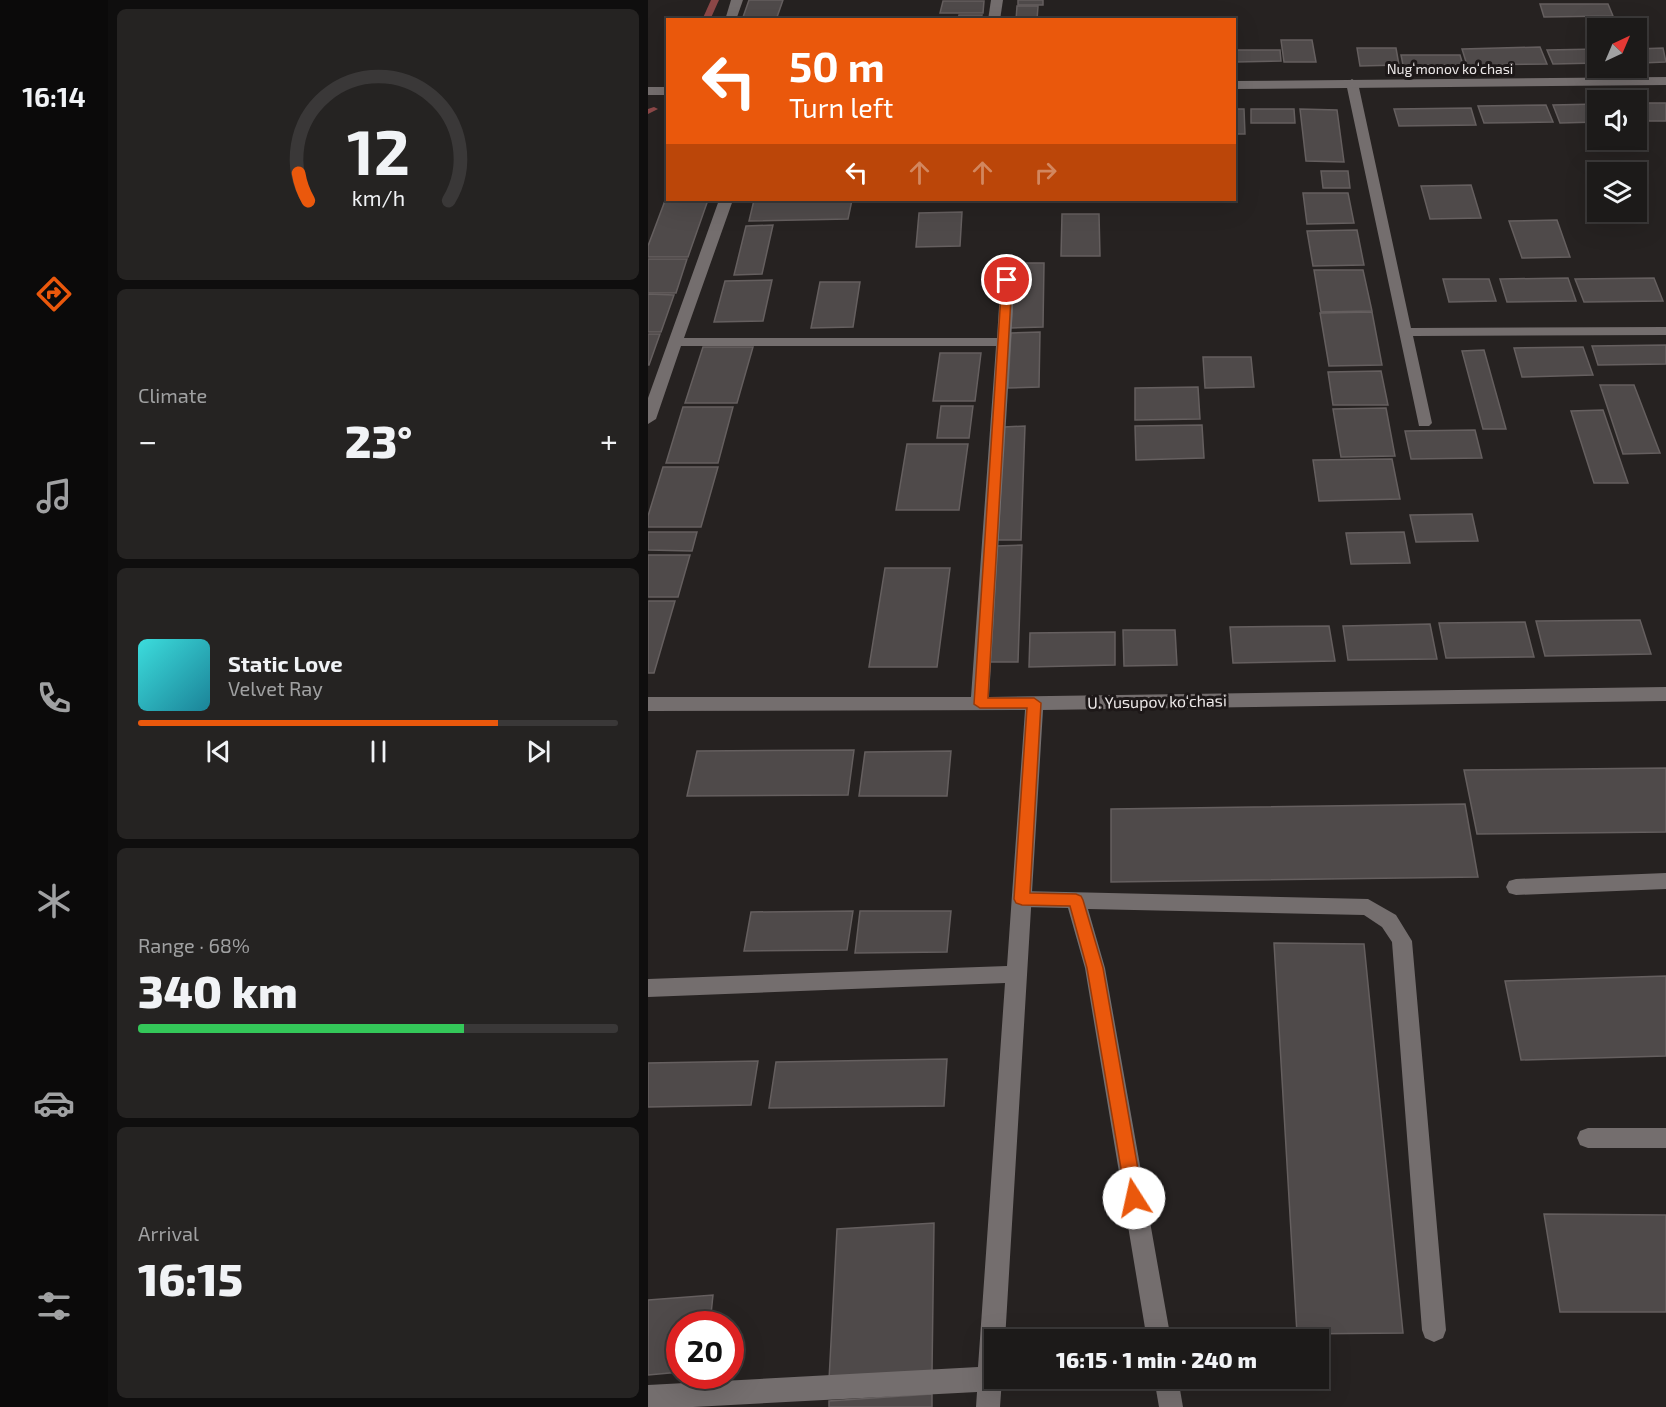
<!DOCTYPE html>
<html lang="en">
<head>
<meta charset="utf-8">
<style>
	body { margin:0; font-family:"Exo 2",sans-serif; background:#252322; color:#f1f3f6; height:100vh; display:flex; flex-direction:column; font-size:22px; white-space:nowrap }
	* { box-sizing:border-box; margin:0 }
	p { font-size:20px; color:#a0a1a2 }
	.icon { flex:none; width:33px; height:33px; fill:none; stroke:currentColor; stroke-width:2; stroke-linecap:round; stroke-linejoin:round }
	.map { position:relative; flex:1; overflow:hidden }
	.side { display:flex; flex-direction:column; gap:9px; padding:9px; background:#0f0e0e; width:540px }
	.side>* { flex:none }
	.guide { position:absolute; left:18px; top:18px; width:570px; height:183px; border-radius:0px; box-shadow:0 6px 24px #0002,0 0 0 2px #3a3838; background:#ea580c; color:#fff; overflow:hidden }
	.needle { width:39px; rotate:44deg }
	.fabs { position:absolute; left:939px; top:18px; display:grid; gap:12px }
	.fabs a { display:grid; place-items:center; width:60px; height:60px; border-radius:0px; background:#1c1a19; box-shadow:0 6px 24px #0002,0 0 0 2px #3a3838; font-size:30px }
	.speed { position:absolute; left:18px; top:1311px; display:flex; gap:12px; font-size:30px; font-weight:700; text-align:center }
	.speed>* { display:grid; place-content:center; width:78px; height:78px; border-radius:50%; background:#1c1a19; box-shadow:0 6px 24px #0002,0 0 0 2px #3a3838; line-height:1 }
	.speed .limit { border:9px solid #d22; background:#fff; color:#111 }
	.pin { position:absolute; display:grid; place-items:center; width:51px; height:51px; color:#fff; margin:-26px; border:3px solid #fff; border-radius:50%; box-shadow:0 2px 6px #0007 }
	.me { position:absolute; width:66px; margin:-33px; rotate:350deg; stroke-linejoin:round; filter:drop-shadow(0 0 4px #0008) }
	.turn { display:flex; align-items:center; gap:21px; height:126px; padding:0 24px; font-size:27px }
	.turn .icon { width:78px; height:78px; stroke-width:2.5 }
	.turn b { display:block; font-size:42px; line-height:51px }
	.lanes { display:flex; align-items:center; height:57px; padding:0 24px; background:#0003; justify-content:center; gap:30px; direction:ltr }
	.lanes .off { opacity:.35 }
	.big { font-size:45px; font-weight:800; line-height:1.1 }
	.side .card { flex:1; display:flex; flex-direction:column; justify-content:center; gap:9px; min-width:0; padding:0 21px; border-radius:9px; background:#252322 }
	.side .dial { align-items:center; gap:0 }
	.dial svg { height:156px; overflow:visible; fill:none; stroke:#3a3838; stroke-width:7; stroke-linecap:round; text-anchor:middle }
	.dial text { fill:#f1f3f6; stroke:none }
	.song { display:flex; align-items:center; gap:18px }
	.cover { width:72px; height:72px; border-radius:9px; background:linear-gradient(135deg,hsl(180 70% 55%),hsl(190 70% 35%)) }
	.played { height:6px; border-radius:3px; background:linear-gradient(90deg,#ea580c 75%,#3a3838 75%) }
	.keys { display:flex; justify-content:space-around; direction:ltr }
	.heat { display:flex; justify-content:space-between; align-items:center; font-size:33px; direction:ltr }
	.charge { height:9px; border-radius:4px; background:linear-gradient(90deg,#34c759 68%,#3a3838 0) }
	.trip { position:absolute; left:336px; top:1329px; width:345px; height:60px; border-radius:0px; background:#1c1a19; box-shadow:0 6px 24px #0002,0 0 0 2px #3a3838; font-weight:800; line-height:60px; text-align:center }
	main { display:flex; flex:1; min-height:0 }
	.dock { display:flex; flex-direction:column; width:108px; justify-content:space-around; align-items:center; background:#0b0a0a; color:#a0a1a2 }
	.dock .icon { width:42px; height:42px }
	.dock .selected { color:#ea580c }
	.dock b { font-size:27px; color:#f1f3f6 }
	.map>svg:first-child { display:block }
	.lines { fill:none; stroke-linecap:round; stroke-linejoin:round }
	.stream { fill:#8d4848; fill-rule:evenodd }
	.building { fill:#4f4a4a; stroke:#655f5f; stroke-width:1.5 }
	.lane { fill:#746e6e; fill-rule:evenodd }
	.street { fill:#746e6e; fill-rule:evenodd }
	.secondary { fill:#746e6e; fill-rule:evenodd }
	.route { fill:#ea580c; stroke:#983908; stroke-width:1.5 }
	.labels { text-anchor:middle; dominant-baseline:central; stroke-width:6; stroke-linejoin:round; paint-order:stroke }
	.far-street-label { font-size:14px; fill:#ece8e8; stroke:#1d1818 }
	.street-label { font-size:16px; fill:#ece8e8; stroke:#1d1818 }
</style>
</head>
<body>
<main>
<nav class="dock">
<b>16:14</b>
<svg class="icon selected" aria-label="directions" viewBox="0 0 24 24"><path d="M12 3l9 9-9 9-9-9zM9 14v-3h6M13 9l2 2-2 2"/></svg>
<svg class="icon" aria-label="music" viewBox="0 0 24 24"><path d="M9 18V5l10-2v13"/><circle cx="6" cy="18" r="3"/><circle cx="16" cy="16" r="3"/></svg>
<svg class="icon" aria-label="phone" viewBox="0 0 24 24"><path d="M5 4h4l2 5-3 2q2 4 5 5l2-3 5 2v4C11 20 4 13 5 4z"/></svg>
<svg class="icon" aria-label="climate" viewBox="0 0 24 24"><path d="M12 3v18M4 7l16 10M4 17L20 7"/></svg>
<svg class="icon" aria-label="car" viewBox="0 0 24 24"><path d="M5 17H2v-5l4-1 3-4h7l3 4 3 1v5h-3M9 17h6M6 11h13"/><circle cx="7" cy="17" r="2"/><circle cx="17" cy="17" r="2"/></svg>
<svg class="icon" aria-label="filters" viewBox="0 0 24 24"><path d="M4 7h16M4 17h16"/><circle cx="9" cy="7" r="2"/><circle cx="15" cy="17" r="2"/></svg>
</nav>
<section class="side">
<div class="card dial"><svg viewBox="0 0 100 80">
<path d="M14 69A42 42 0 1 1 86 69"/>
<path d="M14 69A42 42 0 0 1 9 55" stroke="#ea580c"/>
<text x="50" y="56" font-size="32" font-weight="700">12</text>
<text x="50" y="72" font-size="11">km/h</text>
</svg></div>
<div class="card"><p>Climate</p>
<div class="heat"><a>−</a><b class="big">23°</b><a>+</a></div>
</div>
<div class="card">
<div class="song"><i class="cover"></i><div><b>Static Love</b><p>Velvet Ray</p></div></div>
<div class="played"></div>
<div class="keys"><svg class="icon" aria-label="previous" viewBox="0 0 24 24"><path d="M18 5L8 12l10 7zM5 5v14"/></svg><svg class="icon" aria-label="pause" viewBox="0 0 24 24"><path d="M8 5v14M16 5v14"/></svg><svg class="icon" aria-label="next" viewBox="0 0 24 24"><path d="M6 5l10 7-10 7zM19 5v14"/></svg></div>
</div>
<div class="card"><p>Range · 68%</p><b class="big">340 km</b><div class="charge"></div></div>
<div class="card"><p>Arrival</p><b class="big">16:15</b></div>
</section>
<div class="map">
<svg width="1018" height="1407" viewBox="0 0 1018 1407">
	<rect width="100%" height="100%" fill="#262221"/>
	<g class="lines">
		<g class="stream">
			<polygon points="63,0 71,0 62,20 54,20"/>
			<polygon points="6,107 10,109 0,114 0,109"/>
		</g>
	</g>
	<g class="building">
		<polygon points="101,0 135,0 128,20 94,20"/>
		<rect x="370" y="0" width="25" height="5"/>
		<polygon points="295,1 336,1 335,13 292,13"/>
		<polygon points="892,4 960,4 965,16 896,17"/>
		<polygon points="369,6 390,6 389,20 368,20"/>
		<polygon points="311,15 334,15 333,20 310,20"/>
		<polygon points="633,40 664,40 668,62 636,62"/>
		<polygon points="892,47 899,64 819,65 814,49"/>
		<polygon points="709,48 748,48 751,65 712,66"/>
		<polygon points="1015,48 1018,62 993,63 988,52 988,49"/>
		<polygon points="950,49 950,63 905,64 899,50"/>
		<polygon points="587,50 632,50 633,61 588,62"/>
		<polygon points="753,55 812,55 815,65 755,65"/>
		<polygon points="993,103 1018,103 1018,121 1001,121"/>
		<polygon points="950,104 950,122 912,123 905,105"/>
		<polygon points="898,105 905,122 836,123 830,106"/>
		<polygon points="823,108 828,125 751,126 746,109"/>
		<polygon points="586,109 596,109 597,134 586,134"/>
		<polygon points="603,109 646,109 647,123 603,123"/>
		<polygon points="652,109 689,110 696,162 658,161"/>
		<polygon points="673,171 700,171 702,188 675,188"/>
		<polygon points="823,185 833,218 782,219 773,186"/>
		<polygon points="655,193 700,193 706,223 659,224"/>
		<polygon points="18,198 60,200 40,257 0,257 0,246"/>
		<polygon points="106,200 204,200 200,219 101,221"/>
		<polygon points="314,212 312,246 268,247 271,213"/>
		<polygon points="414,214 451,214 452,256 413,256"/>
		<polygon points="909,220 922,257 874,258 861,221"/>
		<polygon points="125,225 114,274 86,275 98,226"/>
		<polygon points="709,230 716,265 665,266 659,231"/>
		<polygon points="0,259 39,259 28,293 0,293"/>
		<polygon points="366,263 396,263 395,327 363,328"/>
		<polygon points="666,270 715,270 724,311 673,312"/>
		<polygon points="920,278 928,301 859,302 852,279"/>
		<polygon points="1006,278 1015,301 936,302 927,279"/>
		<polygon points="795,279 841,279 848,301 801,302"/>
		<polygon points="124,280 115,321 66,322 77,281"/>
		<polygon points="172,282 212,282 205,327 163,328"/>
		<polygon points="0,294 26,295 13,332 0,332"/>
		<polygon points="724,312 734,365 681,366 672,313"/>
		<polygon points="392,332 391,387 360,388 363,333"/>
		<polygon points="0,334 12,334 1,365 0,365"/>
		<polygon points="1018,345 1018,364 950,365 944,346"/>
		<polygon points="55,347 105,347 89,403 37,403"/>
		<polygon points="935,347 945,375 874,377 866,348"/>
		<polygon points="836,350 858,429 835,429 814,351"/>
		<polygon points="292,353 333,353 327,401 285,401"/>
		<polygon points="555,357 603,357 606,387 557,388"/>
		<polygon points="733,371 740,405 685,405 680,372"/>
		<polygon points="952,385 986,385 1012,453 975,454"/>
		<polygon points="550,387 552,419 487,420 487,388"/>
		<polygon points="293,406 325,406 321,438 289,438"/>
		<polygon points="35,407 85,407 70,463 18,463"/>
		<polygon points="738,408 747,456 693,457 685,409"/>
		<polygon points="955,410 980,483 946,483 923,411"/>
		<polygon points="554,425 556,458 488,460 487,426"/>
		<polygon points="377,426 373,540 350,540 356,427"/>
		<polygon points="827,430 834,458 763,459 757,431"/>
		<polygon points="259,444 320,444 311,510 248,510"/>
		<polygon points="744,459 752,499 671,501 665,460"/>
		<polygon points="15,467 70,467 53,527 0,527 0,516"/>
		<polygon points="824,514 830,541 768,542 762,515"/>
		<polygon points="0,532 49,532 44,551 0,550"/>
		<polygon points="756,532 762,563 703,564 698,533"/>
		<polygon points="374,545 370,662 342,662 348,546"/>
		<polygon points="0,555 42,555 30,597 0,597"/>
		<polygon points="237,568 302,568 289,667 221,667"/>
		<polygon points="0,601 27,601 6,673 0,673"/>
		<polygon points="992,620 1003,654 897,656 888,621"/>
		<polygon points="877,622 886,657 798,658 791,623"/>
		<polygon points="782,624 789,659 700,660 695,626"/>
		<polygon points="681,626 687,661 585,663 582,627"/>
		<polygon points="475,630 527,630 529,665 476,666"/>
		<polygon points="467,632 467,665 381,667 382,633"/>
		<polygon points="206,750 200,795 39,796 49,751"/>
		<polygon points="303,751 299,796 211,796 217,752"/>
		<polygon points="1018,768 1018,832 829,834 816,770"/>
		<polygon points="817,804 830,877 463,882 463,809"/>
		<polygon points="205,911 199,950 96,951 103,912"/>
		<polygon points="212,911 303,911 299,952 207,953"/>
		<polygon points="626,943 716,944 755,1333 649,1334"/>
		<polygon points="1018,976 1018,1056 873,1060 857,981"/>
		<polygon points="299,1059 296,1106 121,1108 128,1062"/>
		<polygon points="110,1061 103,1105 0,1107 0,1063"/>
		<polygon points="896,1214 1018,1215 1018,1312 912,1312"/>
		<polygon points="286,1223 284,1373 181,1380 189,1229"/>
		<polygon points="65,1295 62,1324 32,1324 32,1372 0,1375 0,1300"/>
		<polygon points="284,1394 284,1407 181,1407 181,1401"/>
	</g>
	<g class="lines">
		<g class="lane">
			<polygon points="1018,873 1018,889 868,895 861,893 858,887 861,881 868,879"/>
			<polygon points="374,891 720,899 748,915 764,941 798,1330 795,1338 786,1342 777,1338 774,1330 744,942 734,927 716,915 440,909 457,968 523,1340 499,1340 437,968 420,908 374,907 367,905 364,899 367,893"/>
			<polygon points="940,1128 1018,1128 1018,1148 940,1148 932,1145 929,1138 932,1131"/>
			<polygon points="506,1378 530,1378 535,1407 511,1407"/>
		</g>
		<g class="street">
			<polygon points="83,0 95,0 88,20 77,20"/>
			<polygon points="343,0 355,0 352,20 340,20"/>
			<polygon points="704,79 710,83 763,328 1018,327 1018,335 765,336 784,423 781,426 771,426 698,83"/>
			<polygon points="71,200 85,200 36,338 349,338 354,259 361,255 368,259 341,697 1018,687 1018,701 395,710 357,1340 346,1340 346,1378 354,1379 352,1407 328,1407 329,1392 45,1407 0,1407 0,1385 330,1367 357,983 0,997 0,979 359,966 377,710 0,711 0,697 323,697 348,346 33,346 8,419 0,424 0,398"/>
		</g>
		<g class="secondary">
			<polygon points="1018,77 1018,85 586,89 586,81"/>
			<rect x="0" y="87" width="20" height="8"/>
		</g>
	</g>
	<polygon class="route" points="359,276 364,280 340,698 386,698 393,703 382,893 428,894 433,896 435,900 455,968 495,1198 492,1203 486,1206 480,1203 478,1198 439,968 422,906 374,905 368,903 366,899 379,708 332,708 326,704 354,280"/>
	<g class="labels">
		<g class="far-street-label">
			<text x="802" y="68">Nugʻmonov koʻchasi</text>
		</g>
		<g class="street-label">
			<text transform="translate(509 701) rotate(-1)">U. Yusupov ko‘chasi</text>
		</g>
	</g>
</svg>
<div class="fabs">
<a><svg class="needle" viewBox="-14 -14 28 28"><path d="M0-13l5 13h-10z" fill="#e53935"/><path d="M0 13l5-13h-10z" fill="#a0a1a2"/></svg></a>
<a><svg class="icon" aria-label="sound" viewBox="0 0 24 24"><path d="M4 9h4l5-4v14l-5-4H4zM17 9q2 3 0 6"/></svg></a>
<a><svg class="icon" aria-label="layers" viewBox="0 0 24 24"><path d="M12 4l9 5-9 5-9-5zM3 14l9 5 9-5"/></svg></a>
</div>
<div class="speed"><div class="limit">20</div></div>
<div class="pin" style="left:359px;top:280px;background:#d93025"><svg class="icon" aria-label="arrive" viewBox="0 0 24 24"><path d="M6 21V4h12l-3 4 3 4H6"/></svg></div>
<svg class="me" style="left:486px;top:1198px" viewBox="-20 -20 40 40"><circle r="19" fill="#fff"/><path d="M0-13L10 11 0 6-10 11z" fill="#ea580c"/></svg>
<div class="trip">16:15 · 1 min · 240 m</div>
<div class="guide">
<div class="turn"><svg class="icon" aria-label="left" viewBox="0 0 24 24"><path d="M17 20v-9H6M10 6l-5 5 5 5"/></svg><div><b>50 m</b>Turn left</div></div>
<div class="lanes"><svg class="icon" aria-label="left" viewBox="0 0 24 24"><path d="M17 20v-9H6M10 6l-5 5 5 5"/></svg><svg class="icon off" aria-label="ahead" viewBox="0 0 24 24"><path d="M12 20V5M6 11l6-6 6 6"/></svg><svg class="icon off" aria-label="ahead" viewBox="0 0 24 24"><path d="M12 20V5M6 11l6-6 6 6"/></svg><svg class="icon off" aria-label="right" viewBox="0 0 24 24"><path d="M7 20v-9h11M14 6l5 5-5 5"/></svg></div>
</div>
</div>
</main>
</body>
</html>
